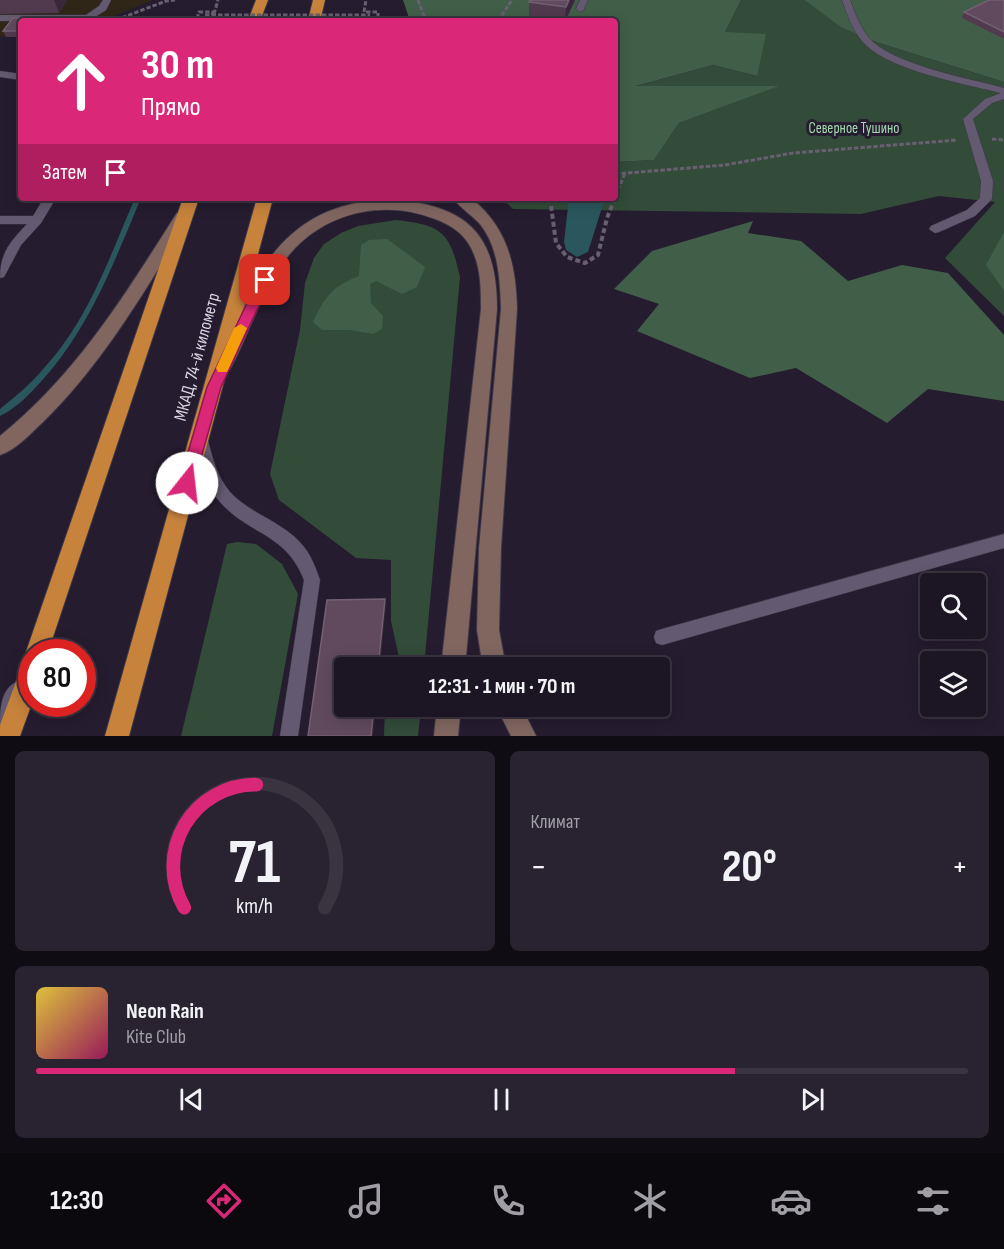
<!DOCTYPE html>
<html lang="ru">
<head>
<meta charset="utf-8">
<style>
	body { margin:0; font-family:"Sofia Sans Condensed",sans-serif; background:#292230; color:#f1f3f6; height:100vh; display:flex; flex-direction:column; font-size:22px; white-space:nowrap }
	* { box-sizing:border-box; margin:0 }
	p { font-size:20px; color:#a09fa6 }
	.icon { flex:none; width:33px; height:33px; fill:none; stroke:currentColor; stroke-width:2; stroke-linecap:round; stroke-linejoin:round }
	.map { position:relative; height:736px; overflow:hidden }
	.drawer { display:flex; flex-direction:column; gap:15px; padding:15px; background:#0f0c13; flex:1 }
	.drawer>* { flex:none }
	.guide { position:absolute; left:18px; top:18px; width:600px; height:183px; border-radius:6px; box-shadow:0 3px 15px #0003,0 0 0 2px #3a3441; background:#db2777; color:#fff; overflow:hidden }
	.tools { position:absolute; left:920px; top:573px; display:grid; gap:12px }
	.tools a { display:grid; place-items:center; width:66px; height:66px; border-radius:6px; background:#1c1523; box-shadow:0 3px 15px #0003,0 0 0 2px #3a3441; font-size:30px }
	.speed { position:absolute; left:18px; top:639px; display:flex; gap:12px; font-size:30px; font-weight:700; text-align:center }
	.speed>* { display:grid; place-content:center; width:78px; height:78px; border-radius:50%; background:#1c1523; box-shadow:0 3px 15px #0003,0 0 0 2px #3a3441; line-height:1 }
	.speed .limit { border:9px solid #d22; background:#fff; color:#111 }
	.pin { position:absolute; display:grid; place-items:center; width:51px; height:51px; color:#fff; margin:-26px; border-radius:12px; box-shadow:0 3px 9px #0006 }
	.me { position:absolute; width:66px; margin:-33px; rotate:16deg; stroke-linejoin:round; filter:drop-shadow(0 0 4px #0008) }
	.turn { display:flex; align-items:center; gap:21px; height:126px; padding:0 24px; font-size:27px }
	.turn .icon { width:78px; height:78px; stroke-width:2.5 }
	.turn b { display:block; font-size:42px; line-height:51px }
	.then { display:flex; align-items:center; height:57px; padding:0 24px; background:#0003; gap:12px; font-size:22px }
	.big { font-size:45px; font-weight:700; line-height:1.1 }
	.drawer .card { flex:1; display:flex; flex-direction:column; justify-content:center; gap:9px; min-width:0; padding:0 21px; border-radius:9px; background:#292230 }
	.drawer .dial { align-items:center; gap:0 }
	.dial svg { height:156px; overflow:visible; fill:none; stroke:#3a3441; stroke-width:7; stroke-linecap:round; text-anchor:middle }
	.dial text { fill:#f1f3f6; stroke:none }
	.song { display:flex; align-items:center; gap:18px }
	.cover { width:72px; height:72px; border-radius:9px; background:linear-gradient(135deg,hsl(50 70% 55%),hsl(330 70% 35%)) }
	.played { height:6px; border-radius:3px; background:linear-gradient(90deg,#db2777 75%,#3a3441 75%) }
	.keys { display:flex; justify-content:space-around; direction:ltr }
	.heat { display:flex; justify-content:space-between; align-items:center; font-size:33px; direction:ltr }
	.drawer .tiles { flex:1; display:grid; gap:15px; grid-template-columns:1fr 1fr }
	.card:last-child { grid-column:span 2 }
	.trip { position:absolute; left:334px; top:657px; width:336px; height:60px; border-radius:6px; background:#1c1523; box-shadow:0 3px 15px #0003,0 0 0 2px #3a3441; font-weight:700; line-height:60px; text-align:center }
	.tab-bar { display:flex; height:96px; justify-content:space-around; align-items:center; background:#0b080e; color:#a09fa6 }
	.tab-bar .icon { width:42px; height:42px }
	.tab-bar .active { color:#db2777 }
	.tab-bar b { font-size:27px; color:#f1f3f6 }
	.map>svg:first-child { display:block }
	.industrial { fill:#302617 }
	.green { fill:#324c39 }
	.forest { fill:#415f48 }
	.water { fill:#2a575d }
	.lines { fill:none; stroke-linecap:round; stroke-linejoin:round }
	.stream { fill:#2a575d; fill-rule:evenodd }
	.lane-casing { stroke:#3f3848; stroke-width:1 }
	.secondary-casing { stroke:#3f3848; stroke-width:2 }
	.highway-casing { stroke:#3f3848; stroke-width:2 }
	.path-far1 { stroke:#686071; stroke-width:3; stroke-dasharray:4.5 2; stroke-linecap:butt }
	.path { stroke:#686071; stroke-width:4; stroke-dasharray:5 3; stroke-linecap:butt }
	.lane { fill:#635970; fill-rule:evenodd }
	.secondary { fill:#816660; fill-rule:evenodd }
	.highway { fill:#c7833c; fill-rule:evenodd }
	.path-bridge { stroke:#686071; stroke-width:3; stroke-dasharray:4.5 2; stroke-linecap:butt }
	.wall { fill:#523a4e }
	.shaded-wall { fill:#3a273b }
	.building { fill:#614a5e; stroke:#746073; stroke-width:1.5 }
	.route { fill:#db2777; stroke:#8e194d; stroke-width:1.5 }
	.slow { fill:#f59e0b }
	.labels { text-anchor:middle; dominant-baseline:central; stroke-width:6; stroke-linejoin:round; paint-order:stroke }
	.far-park-label { font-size:15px; fill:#a2d9af; stroke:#251c2f }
	.street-label { font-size:18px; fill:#dad5e2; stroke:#251c2f }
</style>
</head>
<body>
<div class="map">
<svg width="1004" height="736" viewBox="0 0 1004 736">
	<rect width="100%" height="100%" fill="#251c2f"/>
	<polygon class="industrial" points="0,0 153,0 102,21 21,21 6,37 0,36"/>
	<g class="green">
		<polygon points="741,0 804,0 842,28 876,42 1004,82 1004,316 945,258 995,202 939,196 861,214 513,209 502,198 615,198 615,162 654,160 679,123 777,86 633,87 713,65 757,76 725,32"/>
		<path d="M396,220C442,225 450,232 460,277L424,667H398L400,662L391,621V560L356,558L279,500L270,474L300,330L305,283L314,258L324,244L341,233L358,226Z"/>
		<polygon points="237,542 256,544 282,564 298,594 272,736 181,736 227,544"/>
		<polygon points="385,707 421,707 418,736 384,736"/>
	</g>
	<g class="forest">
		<polygon points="403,0 741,0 725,32 766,34 757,76 713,65 636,86 779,86 679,123 654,160 615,162 615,21 412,21 409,18"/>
		<polygon points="804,0 1004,0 1004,82 876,42 842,28"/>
		<polygon points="753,221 748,233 801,241 848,281 902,265 948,273 1004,335 1004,401 928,389 887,423 796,368 750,378 637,331 659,304 614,289 652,251"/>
		<polygon points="1004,232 1004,291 986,265"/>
		<path d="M387,239L425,267L417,287L402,294L376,281L370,284L371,303L383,316L382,329L373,334L350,330H322L313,322C325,296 333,286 359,276L361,245L369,240Z"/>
	</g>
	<polygon class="water" points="569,198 605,198 588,252 577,257 566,250 564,242"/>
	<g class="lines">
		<path class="stream" d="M135,198H141C113,265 87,334 36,387C26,398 13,410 0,416V409C16,396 31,384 44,368C88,321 110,256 135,198Z"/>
		<g class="lane-casing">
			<g id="lane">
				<polygon points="103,0 111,0 106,10 89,21 0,21 0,15 86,15 99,6"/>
				<polygon points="580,0 588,0 583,11 580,12 576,9"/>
				<path d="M842,0H850C855,13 860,27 869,38C893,65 968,78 1004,88V99L992,103L973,119L993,181L992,199L975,216L939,232L935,233L929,229L931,226L967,210L980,198L981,181L963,119L985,99L1001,93C965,84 887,70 863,42C852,30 847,14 842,0Z"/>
				<polygon points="0,71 21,74 21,80 0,77"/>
				<path d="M44,198H56L41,223L21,245L4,277L0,278C0,253 10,242 27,224H0V216H33Z"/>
				<path d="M200,431L205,433L207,437C212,456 217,477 230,492C251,515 285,522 304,547C312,557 316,569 320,580L298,736H280L304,580C286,533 249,535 220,502C204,484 198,459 193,437L195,433Z"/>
				<polygon points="1004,534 1004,548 662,645 656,643 654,637 656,631 662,629"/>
				<path d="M16,682L22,685L25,691L6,724L0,727C0,711 0,690 16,682Z"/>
			</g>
		</g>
		<g class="secondary-casing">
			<g id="secondary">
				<path d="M453,198H471C507,227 516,264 517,309L501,548L499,630L506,668H483L477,630L479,548L501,309C500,280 499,248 480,224C472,215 460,208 453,198Z"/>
				<path d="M391,199C466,206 497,232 497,309L465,668H441L481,309C481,288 481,265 470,246C463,233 449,224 435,219C387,200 332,210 295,248C263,282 252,329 230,369L224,371L218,369L215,364C255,276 280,203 391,199Z"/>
				<path d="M182,212L190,217C146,289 104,362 43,422C31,433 16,450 0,455V436C76,375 125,295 177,213Z"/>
				<polygon points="437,706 461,706 458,736 434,736"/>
				<polygon points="496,706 521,706 536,736 511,736"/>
			</g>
		</g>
		<g class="highway-casing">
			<g id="highway">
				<polygon points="256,0 268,0 260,21 248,21"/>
				<polygon points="313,0 325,0 320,21 308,21"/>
				<polygon points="183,198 199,198 48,652 32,652 32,703 20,736 0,736 0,725 24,660 28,658 26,652"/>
				<polygon points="257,198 273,198 129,736 105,736"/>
			</g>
		</g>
		<g class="path-far1">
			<polyline points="418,0 424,16 422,21"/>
			<polyline points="214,14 218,0"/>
			<polyline points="212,15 213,12 199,12 197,19 212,19"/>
			<polyline points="364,15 364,19 378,19 378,12 364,12 366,0"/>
			<polyline points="116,20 166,1 175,0"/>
			<polyline points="498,21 512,0"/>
			<polyline points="992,139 1004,140"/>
			<polyline points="615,174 725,165 793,153 957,140"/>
			<polyline points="618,190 625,173"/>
		</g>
		<polyline class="path" points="550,198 556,243 567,257 585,263 598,255 607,218 619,188"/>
		<use href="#lane" class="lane"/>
		<use href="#secondary" class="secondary"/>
		<use href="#highway" class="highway"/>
		<polyline class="path-bridge" points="205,15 370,15"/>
	</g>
	<g class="wall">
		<polygon points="0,0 67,0 59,13 0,14"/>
		<polygon points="575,0 566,21 548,21 529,18 529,2"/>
		<polygon points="1004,0 1004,39 962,18 964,12"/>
		<polygon points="21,21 21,37 6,37 3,31"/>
	</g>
	<g class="shaded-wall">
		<polygon points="54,0 67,0 59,13"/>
		<polygon points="569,0 575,0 565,21 566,7"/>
		<polygon points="385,599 386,604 380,668 378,668"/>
		<polygon points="374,706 376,706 373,736 371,736"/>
	</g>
	<g class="building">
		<polygon points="530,0 569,0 566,7 529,2"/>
		<polygon points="989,0 1004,0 1004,32 964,12"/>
		<polygon points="13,18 50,18 48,21 21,21 21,31 3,31"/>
		<polygon points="385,599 378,668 345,668 345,706 374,706 371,736 308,736 327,600"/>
	</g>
	<polygon class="route" points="265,276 271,280 221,387 194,483 192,488 187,490 182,488 179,483 207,387 258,280"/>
	<polygon class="slow" points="241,324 247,328 229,368 227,372 218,372 216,368 234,328"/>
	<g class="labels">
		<g class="far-park-label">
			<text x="854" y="128">Северное Тушино</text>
		</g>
		<g class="street-label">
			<text transform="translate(197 357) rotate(-75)">МКАД, 74-й километр</text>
		</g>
	</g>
</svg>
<div class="tools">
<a><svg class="icon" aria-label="search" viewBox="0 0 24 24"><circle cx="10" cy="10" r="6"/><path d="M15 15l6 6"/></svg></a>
<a><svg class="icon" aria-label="layers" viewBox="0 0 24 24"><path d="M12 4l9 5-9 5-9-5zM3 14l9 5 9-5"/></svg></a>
</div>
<div class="speed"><div class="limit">80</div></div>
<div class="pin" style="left:265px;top:280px;background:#d93025"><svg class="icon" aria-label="arrive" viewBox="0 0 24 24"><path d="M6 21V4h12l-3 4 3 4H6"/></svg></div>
<svg class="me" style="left:187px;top:483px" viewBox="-20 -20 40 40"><circle r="19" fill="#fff"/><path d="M0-13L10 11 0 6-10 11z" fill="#db2777"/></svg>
<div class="trip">12:31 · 1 мин · 70 m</div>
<div class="guide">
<div class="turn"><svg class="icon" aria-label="ahead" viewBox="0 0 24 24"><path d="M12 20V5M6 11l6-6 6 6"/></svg><div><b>30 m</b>Прямо</div></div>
<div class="then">Затем<svg class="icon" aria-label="arrive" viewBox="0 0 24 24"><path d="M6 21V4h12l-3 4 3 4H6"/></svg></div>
</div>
</div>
<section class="drawer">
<div class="tiles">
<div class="card dial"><svg viewBox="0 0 100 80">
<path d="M14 69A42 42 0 1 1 86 69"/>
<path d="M14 69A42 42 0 0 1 51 6" stroke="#db2777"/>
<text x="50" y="56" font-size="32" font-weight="700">71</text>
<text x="50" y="72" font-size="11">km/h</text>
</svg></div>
<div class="card"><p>Климат</p>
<div class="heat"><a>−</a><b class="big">20°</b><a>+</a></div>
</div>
<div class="card">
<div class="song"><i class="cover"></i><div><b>Neon Rain</b><p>Kite Club</p></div></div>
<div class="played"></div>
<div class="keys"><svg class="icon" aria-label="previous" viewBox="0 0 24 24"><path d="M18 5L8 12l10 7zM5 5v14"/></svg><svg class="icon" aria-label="pause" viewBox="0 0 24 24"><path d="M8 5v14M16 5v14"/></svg><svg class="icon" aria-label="next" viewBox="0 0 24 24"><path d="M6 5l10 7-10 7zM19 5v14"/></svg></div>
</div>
</div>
</section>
<nav class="tab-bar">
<b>12:30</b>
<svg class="icon active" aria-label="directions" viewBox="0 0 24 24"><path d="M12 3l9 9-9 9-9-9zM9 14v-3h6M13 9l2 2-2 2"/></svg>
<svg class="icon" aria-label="music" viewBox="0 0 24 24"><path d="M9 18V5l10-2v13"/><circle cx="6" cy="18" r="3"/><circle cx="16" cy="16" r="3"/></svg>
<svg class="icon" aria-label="phone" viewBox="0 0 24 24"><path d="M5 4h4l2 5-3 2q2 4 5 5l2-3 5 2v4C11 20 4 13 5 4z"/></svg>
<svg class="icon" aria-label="climate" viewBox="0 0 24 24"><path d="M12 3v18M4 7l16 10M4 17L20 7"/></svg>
<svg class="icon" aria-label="car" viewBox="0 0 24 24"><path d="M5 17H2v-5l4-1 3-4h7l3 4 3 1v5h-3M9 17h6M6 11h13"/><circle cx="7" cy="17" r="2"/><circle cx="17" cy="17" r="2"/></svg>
<svg class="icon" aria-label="filters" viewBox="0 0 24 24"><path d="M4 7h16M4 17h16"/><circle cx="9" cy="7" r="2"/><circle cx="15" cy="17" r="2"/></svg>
</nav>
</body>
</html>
